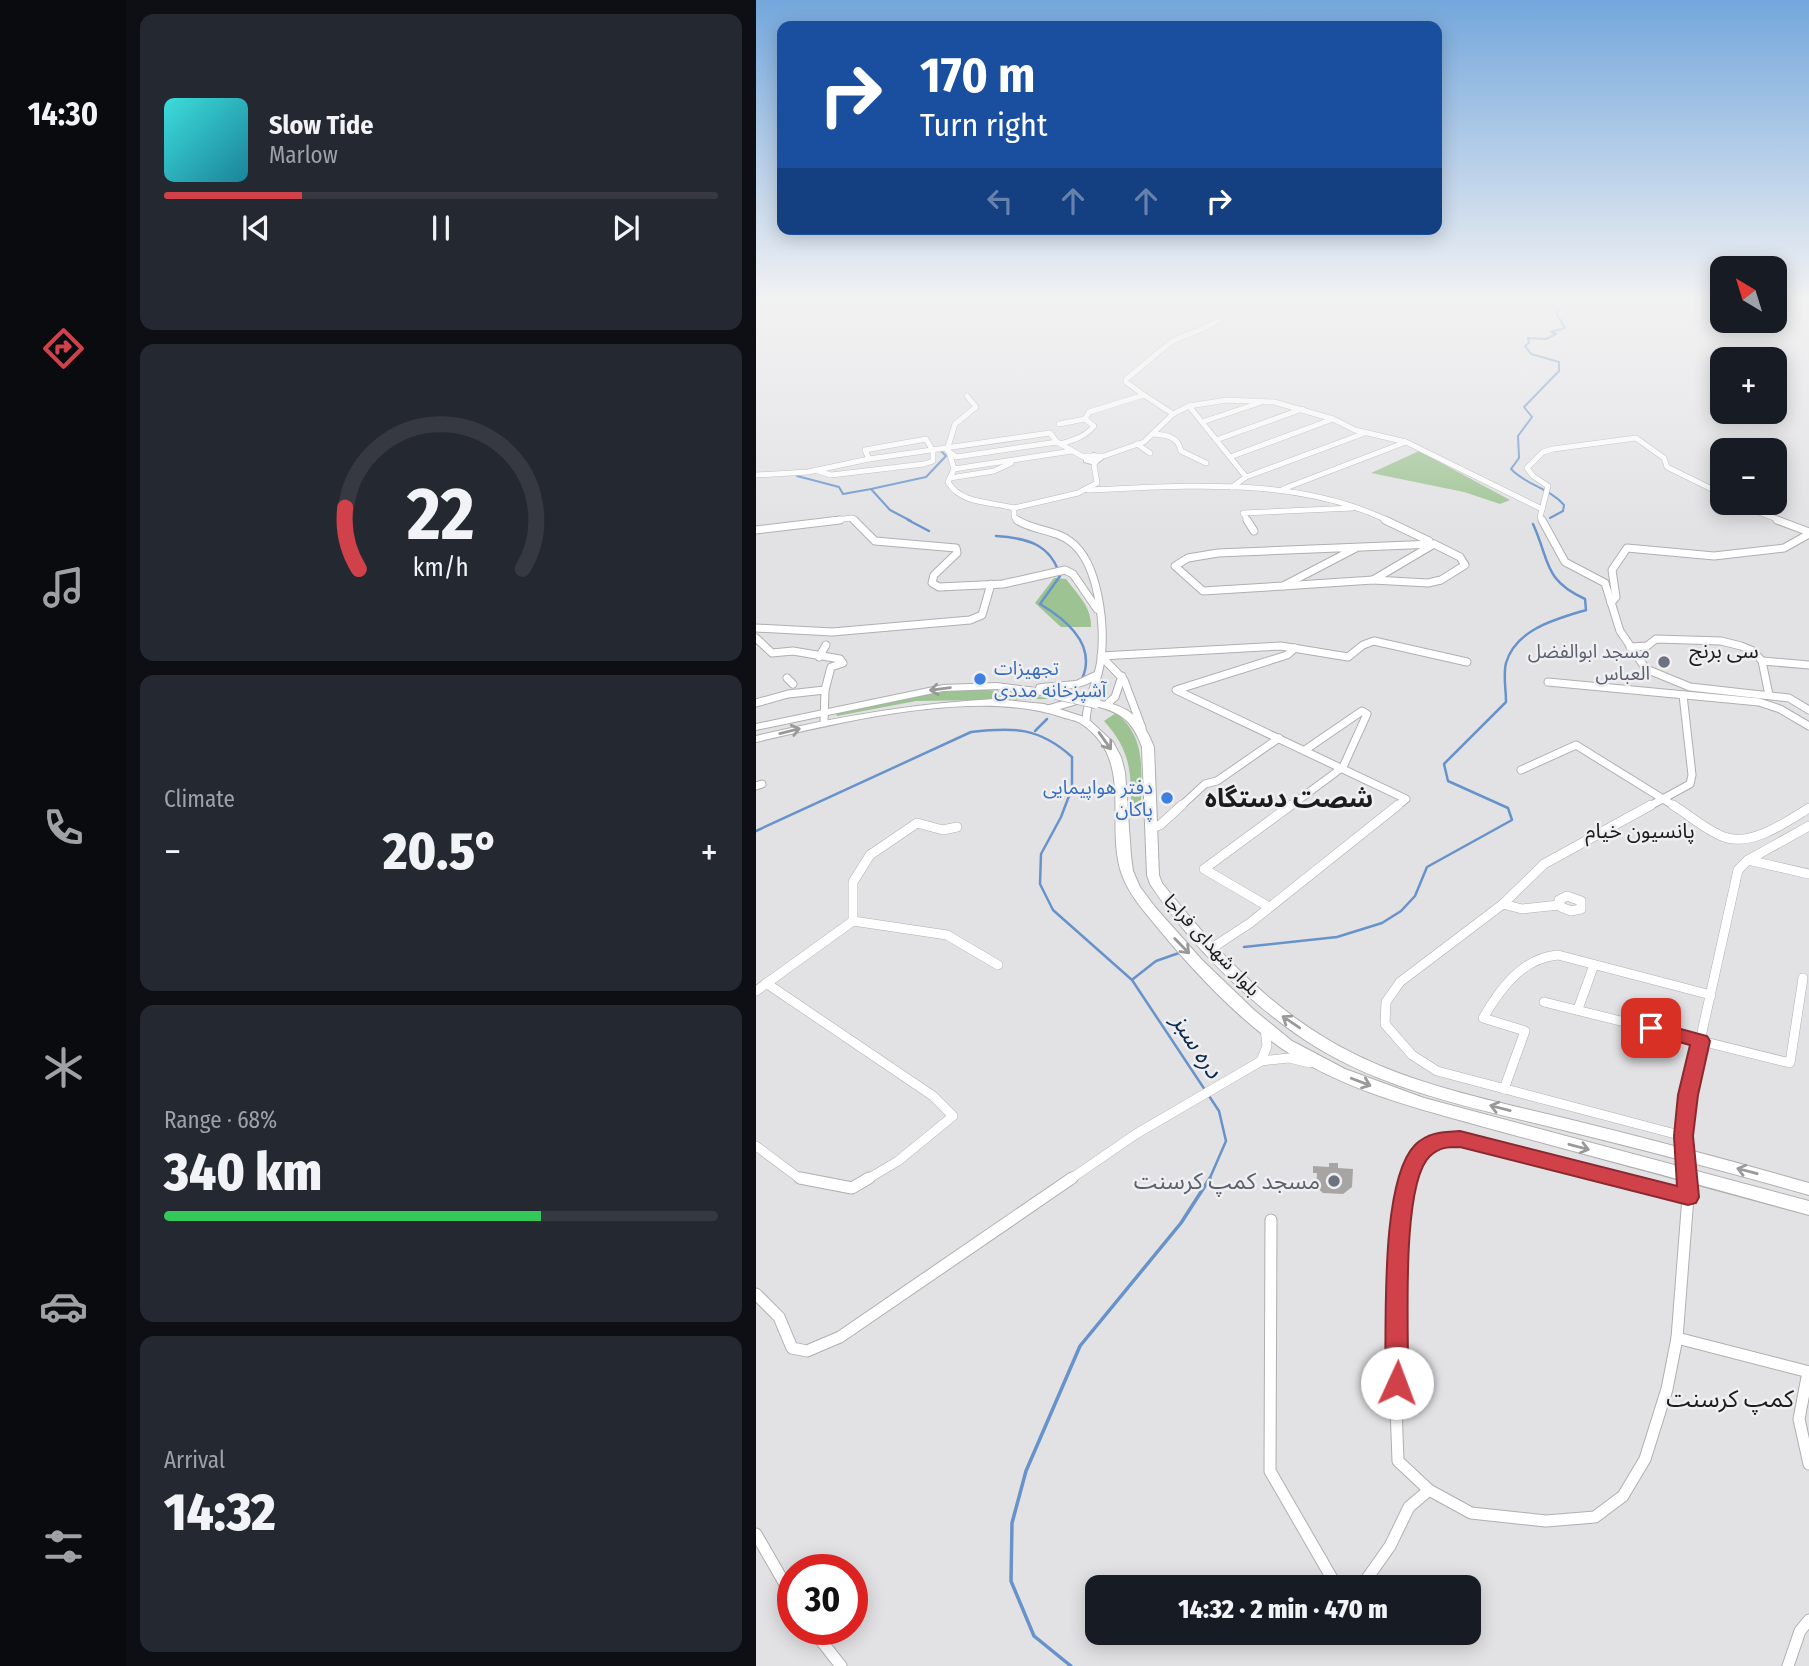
<!DOCTYPE html>
<html lang="en">
<head>
<meta charset="utf-8">
<style>
	body { margin:0; font-family:"Fira Sans Condensed","Noto Sans Arabic",sans-serif; background:#242831; color:#f1f3f6; height:100vh; display:flex; flex-direction:column; font-size:26px; white-space:nowrap }
	* { box-sizing:border-box; margin:0 }
	p { font-size:23px; color:#9ea1a6 }
	.icon { flex:none; width:38px; height:38px; fill:none; stroke:currentColor; stroke-width:2; stroke-linecap:round; stroke-linejoin:round }
	.map { position:relative; flex:1; overflow:hidden }
	.drawer { display:flex; flex-direction:column; gap:14px; padding:14px; background:#0d0f14; width:630px }
	.drawer>* { flex:none }
	.hud { position:absolute; left:21px; top:21px; width:665px; height:214px; border-radius:14px; box-shadow:0 4px 18px #0003; background:#1a4fa0; color:#fff; overflow:hidden }
	.needle { width:46px; rotate:322deg }
	.tools { position:absolute; left:954px; top:256px; display:grid; gap:14px }
	.tools a { display:grid; place-items:center; width:77px; height:77px; border-radius:14px; background:#171b24; box-shadow:0 4px 18px #0003; font-size:35px }
	.speed { position:absolute; left:21px; top:1554px; display:flex; gap:14px; font-size:35px; font-weight:700; text-align:center }
	.speed>* { display:grid; place-content:center; width:91px; height:91px; border-radius:50%; background:#171b24; box-shadow:0 4px 18px #0003; line-height:1 }
	.speed .limit { border:10px solid #d22; background:#fff; color:#111 }
	.pin { position:absolute; display:grid; place-items:center; width:60px; height:60px; color:#fff; margin:-30px; border-radius:14px; box-shadow:0 4px 10px #0006 }
	.me { position:absolute; width:77px; margin:-38px; rotate:2deg; stroke-linejoin:round; filter:drop-shadow(0 0 5px #0008) }
	.turn { display:flex; align-items:center; gap:24px; height:147px; padding:0 28px; font-size:32px }
	.turn .icon { width:91px; height:91px; stroke-width:2.5 }
	.turn b { display:block; font-size:49px; line-height:60px }
	.lanes { display:flex; align-items:center; height:66px; padding:0 28px; background:#0003; justify-content:center; gap:35px; direction:ltr }
	.lanes .off { opacity:.35 }
	.big { font-size:52px; font-weight:800; line-height:1.1 }
	.drawer .widget { flex:1; display:flex; flex-direction:column; justify-content:center; gap:10px; min-width:0; padding:0 24px; border-radius:14px; background:#242831 }
	.drawer .dial { align-items:center; gap:0 }
	.dial svg { height:182px; overflow:visible; fill:none; stroke:#363941; stroke-width:7; stroke-linecap:round; text-anchor:middle }
	.dial text { fill:#f1f3f6; stroke:none }
	.song { display:flex; align-items:center; gap:21px }
	.cover { width:84px; height:84px; border-radius:10px; background:linear-gradient(135deg,hsl(180 70% 55%),hsl(190 70% 35%)) }
	.played { height:7px; border-radius:4px; background:linear-gradient(90deg,#d1414a 25%,#363941 25%) }
	.keys { display:flex; justify-content:space-around; direction:ltr }
	.heat { display:flex; justify-content:space-between; align-items:center; font-size:38px; direction:ltr }
	.charge { height:10px; border-radius:5px; background:linear-gradient(90deg,#34c759 68%,#363941 0) }
	.trip { position:absolute; left:329px; top:1575px; width:396px; height:70px; border-radius:14px; background:#171b24; box-shadow:0 4px 18px #0003; font-weight:800; line-height:70px; text-align:center }
	main { display:flex; flex:1; min-height:0 }
	.menu { display:flex; flex-direction:column; width:126px; justify-content:space-around; align-items:center; background:#090b0e; color:#9ea1a6 }
	.menu .icon { width:49px; height:49px }
	.menu .on { color:#d1414a }
	.menu b { font-size:32px; color:#f1f3f6 }
	.map>svg:first-child { display:block }
	.green { fill:#9cc391 }
	.lines { fill:none; stroke-linecap:round; stroke-linejoin:round }
	.stream-far2 { stroke:#6793ca; stroke-width:2 }
	.stream-far1 { stroke:#6793ca; stroke-width:2.5 }
	.stream { stroke:#6793ca; stroke-width:3.5 }
	.building { fill:#a7a4a4 }
	.street-far3-casing { stroke:#afafb1; stroke-width:6 }
	.street-far2-casing { stroke:#afafb1; stroke-width:9 }
	.street-far1-casing { stroke:#afafb1; stroke-width:10 }
	.street-casing { stroke:#afafb1; stroke-width:13 }
	.secondary-casing { stroke:#afafb1; stroke-width:2 }
	.primary-casing { stroke:#afafb1; stroke-width:2 }
	.street-far3 { stroke:#fff; stroke-width:5 }
	.street-far2 { stroke:#fff; stroke-width:7 }
	.street-far1 { stroke:#fff; stroke-width:9 }
	.street { stroke:#fff; stroke-width:11 }
	.secondary { fill:#fff; fill-rule:evenodd }
	.primary { fill:#fff; fill-rule:evenodd }
	.primary-bridge-casing { stroke:#afafb1; stroke-width:12; stroke-linecap:butt }
	.primary-bridge { stroke:#fff; stroke-width:10 }
	.oneway { stroke:#999 }
	.route { fill:#d1414a; stroke:#882a30; stroke-width:2 }
	.worship-dot { fill:#6b7280; stroke:#efeff2; stroke-width:2.5 }
	.shop-dot { fill:#3f7fe0; stroke:#efeff2; stroke-width:2.5 }
	.labels { text-anchor:middle; dominant-baseline:central; stroke-width:5; stroke-linejoin:round; paint-order:stroke }
	.worship-label { font-size:19px; fill:#5b616d; stroke:#efeff2; text-anchor:end }
	.shop-label { font-size:19px; fill:#366cbe; stroke:#efeff2; text-anchor:start }
	.street-label { font-size:19px; fill:#1c1c1c; stroke:#efeff2 }
	.neighbourhood-label { font-size:21px; fill:#1c1c1c; stroke:#efeff2 }
	.near-worship-label { font-size:23px; fill:#5b616d; stroke:#efeff2; text-anchor:end }
	.near-water-label { font-size:24px; font-style:italic; fill:#0c2b4f; stroke:#efeff2 }
	.near-neighbourhood-label { font-size:24px; fill:#1c1c1c; stroke:#efeff2 }
	.district-label { font-size:26px; font-weight:bold; fill:#1c1c1c; stroke:#efeff2 }
</style>
</head>
<body>
<main>
<nav class="menu">
<b>14:30</b>
<svg class="icon on" aria-label="directions" viewBox="0 0 24 24"><path d="M12 3l9 9-9 9-9-9zM9 14v-3h6M13 9l2 2-2 2"/></svg>
<svg class="icon" aria-label="music" viewBox="0 0 24 24"><path d="M9 18V5l10-2v13"/><circle cx="6" cy="18" r="3"/><circle cx="16" cy="16" r="3"/></svg>
<svg class="icon" aria-label="phone" viewBox="0 0 24 24"><path d="M5 4h4l2 5-3 2q2 4 5 5l2-3 5 2v4C11 20 4 13 5 4z"/></svg>
<svg class="icon" aria-label="climate" viewBox="0 0 24 24"><path d="M12 3v18M4 7l16 10M4 17L20 7"/></svg>
<svg class="icon" aria-label="car" viewBox="0 0 24 24"><path d="M5 17H2v-5l4-1 3-4h7l3 4 3 1v5h-3M9 17h6M6 11h13"/><circle cx="7" cy="17" r="2"/><circle cx="17" cy="17" r="2"/></svg>
<svg class="icon" aria-label="filters" viewBox="0 0 24 24"><path d="M4 7h16M4 17h16"/><circle cx="9" cy="7" r="2"/><circle cx="15" cy="17" r="2"/></svg>
</nav>
<section class="drawer">
<div class="widget">
<div class="song"><i class="cover"></i><div><b>Slow Tide</b><p>Marlow</p></div></div>
<div class="played"></div>
<div class="keys"><svg class="icon" aria-label="previous" viewBox="0 0 24 24"><path d="M18 5L8 12l10 7zM5 5v14"/></svg><svg class="icon" aria-label="pause" viewBox="0 0 24 24"><path d="M8 5v14M16 5v14"/></svg><svg class="icon" aria-label="next" viewBox="0 0 24 24"><path d="M6 5l10 7-10 7zM19 5v14"/></svg></div>
</div>
<div class="widget dial"><svg viewBox="0 0 100 80">
<path d="M14 69A42 42 0 1 1 86 69"/>
<path d="M14 69A42 42 0 0 1 8 42" stroke="#d1414a"/>
<text x="50" y="56" font-size="32" font-weight="700">22</text>
<text x="50" y="72" font-size="11">km/h</text>
</svg></div>
<div class="widget"><p>Climate</p>
<div class="heat"><a>−</a><b class="big">20.5°</b><a>+</a></div>
</div>
<div class="widget"><p>Range · 68%</p><b class="big">340 km</b><div class="charge"></div></div>
<div class="widget"><p>Arrival</p><b class="big">14:32</b></div>
</section>
<div class="map">
<svg width="1053" height="1666" viewBox="0 0 1053 1666">
	<rect width="100%" height="100%" fill="#e2e2e5"/>
	<g class="green">
		<polygon points="663,451 754,500 744,504 708,492 615,473"/>
		<path d="M298,578L310,579C321,594 336,607 335,627H305L279,603Z"/>
		<polygon points="216,689 271,693 293,699 160,701 81,716 80,713 177,693"/>
		<path d="M360,713C393,739 384,775 385,813H375C375,773 376,752 348,721Z"/>
	</g>
	<g class="lines">
		<g class="stream-far2">
			<polyline points="41,476 83,487 87,494 115,489 134,510 155,521"/>
			<polyline points="115,489 170,477 190,456 185,451"/>
			<path d="M794,518L807,511L808,505C793,488 770,485 755,469L763,458L762,436L776,417L768,407L803,371V362L775,354L769,346L773,343L772,338L790,339L800,334L795,332L809,328L800,313L803,310L796,305L800,302"/>
		</g>
		<g class="stream-far1">
			<polyline points="152,520 173,531"/>
			<path d="M240,536C271,538 295,544 304,576L284,604C311,620 341,645 326,679"/>
			<polyline points="279,731 291,719"/>
			<path d="M0,831L215,732C257,727 283,727 316,757V788L305,817L285,854L284,884L297,910L376,980L463,1111L470,1141L453,1180"/>
			<path d="M488,947L581,937L626,923L645,911L659,896L671,867L756,820L752,808L692,781L688,764L750,702C750,689 747,675 750,663C760,629 800,619 830,610L829,599C787,580 794,561 777,524"/>
			<polyline points="377,979 400,961 423,953"/>
		</g>
		<polyline class="stream" points="315,1666 278,1636 255,1581 256,1523 270,1471 324,1346 425,1223 454,1178"/>
	</g>
	<polygon class="building" points="573,1163 582,1163 582,1168 597,1169 596,1187 587,1194 567,1193 560,1187 561,1173 557,1173 557,1166 573,1167"/>
	<g class="lines">
		<g class="street-far3-casing">
			<g id="street-far3">
				<path d="M388,395L370,382V379C385,368 398,355 413,344C425,334 445,333 462,320"/>
				<polyline points="433,406 490,477 476,487"/>
				<polyline points="446,422 503,403"/>
				<polyline points="303,424 329,419 333,412 388,395 417,414"/>
				<path d="M397,434C410,435 422,436 425,451L450,463"/>
				<polyline points="460,440 546,409"/>
				<path d="M304,444C318,440 329,437 338,426L329,419"/>
				<polyline points="381,444 394,453"/>
				<polyline points="191,450 200,457 301,442"/>
				<polyline points="191,450 199,424 220,407 211,396"/>
				<path d="M193,452L198,469L192,482C204,504 236,502 258,508"/>
				<polyline points="328,456 348,456 388,442 417,414 433,406 471,400 518,402 577,419 599,430 650,442 786,509"/>
				<polyline points="474,457 577,419"/>
				<polyline points="198,469 316,451"/>
				<polyline points="59,470 75,475 168,464 177,461 177,451 170,439 109,450 113,459"/>
				<polyline points="0,475 52,472 113,459 294,433 301,442 331,459"/>
				<polyline points="490,477 609,433"/>
				<polyline points="194,478 238,471 255,463"/>
				<polyline points="527,489 650,442"/>
				<path d="M332,490C433,486 539,476 633,521"/>
				<polyline points="977,502 1026,521"/>
				<polyline points="70,521 96,518 99,521"/>
				<polyline points="263,521 258,517 258,508 322,493 341,483 338,465 340,461"/>
				<polyline points="492,521 487,513 597,508"/>
				<polyline points="787,521 784,517 792,486 777,476 771,468 787,452 797,449 880,438 908,458 911,467 966,494"/>
			</g>
		</g>
		<g class="street-far2-casing">
			<g id="street-far2">
				<polyline points="98,520 119,541 200,548 201,553 178,575 176,583 183,587 247,584 309,570 317,574 341,609"/>
				<path d="M261,520C277,531 299,529 315,542C343,563 349,626 345,659C343,681 330,699 330,722"/>
				<polyline points="491,520 498,531"/>
				<polyline points="629,520 673,541"/>
				<polyline points="786,520 809,562 849,583 864,631 890,669 934,687 1033,698 1053,710"/>
				<polyline points="1021,520 1053,532"/>
				<polyline points="0,530 84,520"/>
				<polygon points="678,544 704,557 709,565 685,580 672,583 617,580"/>
				<polyline points="600,548 527,586 447,591 419,566 432,558 462,553 678,544"/>
				<polyline points="527,586 617,580"/>
				<polyline points="855,603 860,597 856,570 871,548 958,556 1028,548 1053,534"/>
				<polyline points="0,628 76,632 214,620 226,615 235,584"/>
				<polyline points="0,638 16,653 37,651 84,659 87,663 75,667 69,690"/>
				<polyline points="874,647 891,646 900,639 965,641 985,646 997,651 1006,661 1013,695"/>
				<polyline points="539,648 531,655 420,690 650,799 640,807"/>
				<polyline points="345,656 525,646 592,657 607,645 618,641 711,662"/>
				<polyline points="63,657 70,645"/>
				<polyline points="346,657 368,680 386,728"/>
				<polyline points="1006,661 1053,665"/>
				<polyline points="31,678 37,684"/>
				<polyline points="792,682 1003,702 1024,709 1053,726"/>
				<polyline points="0,703 32,694 69,690 68,723"/>
				<polyline points="350,705 359,697 366,676"/>
				<polyline points="292,709 326,699"/>
				<polyline points="765,770 820,745 920,807"/>
				<polyline points="0,786 6,784"/>
				<polyline points="424,807 449,784 461,781 523,738"/>
				<polyline points="533,807 587,767 611,714 606,711 549,750"/>
				<polyline points="892,807 934,784 936,775 927,695"/>
			</g>
		</g>
		<g class="street-far1-casing">
			<g id="street-far1">
				<polyline points="895,805 788,864 747,904 644,982 630,1002 629,1024 656,1055 681,1071 927,1136"/>
				<path d="M917,805C933,815 950,830 968,837C996,847 1030,822 1053,808"/>
				<polyline points="201,827 187,830 161,823 114,855 97,882 97,921 191,935 242,965"/>
				<polyline points="395,828 404,825 426,805"/>
				<polyline points="992,860 1053,874"/>
				<polygon points="811,896 825,901 825,909 815,911 805,907 803,900"/>
				<polyline points="747,904 766,909 803,905"/>
				<polyline points="513,907 448,869 535,805"/>
				<polyline points="456,948 494,923 642,805"/>
				<polyline points="10,983 177,1096 197,1116 142,1161 110,1180"/>
				<polyline points="0,991 97,921"/>
				<polyline points="788,1002 1034,1063 1047,978"/>
				<polyline points="822,1009 838,965"/>
				<polyline points="509,1028 511,1046 505,1061 533,1058 554,1063"/>
				<path d="M748,1089L769,1031L727,1018C744,989 766,958 802,955L955,995"/>
				<polyline points="0,1146 43,1178 53,1180"/>
				<polyline points="313,1180 380,1134 505,1061"/>
				<polyline points="651,1180 666,1151 682,1139 704,1139 865,1180"/>
				<polyline points="931,1180 927,1136 932,1095 982,870 992,860 1053,826"/>
			</g>
		</g>
		<g class="street-casing">
			<g id="street">
				<polyline points="44,1178 96,1188 113,1178"/>
				<polyline points="651,1178 645,1211 640,1406 642,1461 673,1490 715,1513 790,1521 839,1517 867,1496 889,1459 911,1389 921,1338 932,1197"/>
				<polyline points="858,1178 932,1197"/>
				<polyline points="930,1178 932,1197"/>
				<polyline points="515,1220 514,1471 581,1587"/>
				<polyline points="0,1294 23,1317 36,1348 51,1351 84,1337 316,1178"/>
				<polyline points="921,1338 1053,1372"/>
				<polyline points="1052,1372 1043,1419 1053,1464"/>
				<polyline points="0,1534 37,1598"/>
				<polyline points="605,1587 634,1546 653,1507 673,1490"/>
				<polyline points="56,1629 85,1666"/>
				<polyline points="1032,1666 1044,1631 1053,1620"/>
			</g>
		</g>
		<g class="secondary-casing">
			<polygon id="secondary" points="337,453 344,455 347,459 339,465 328,462 328,458"/>
		</g>
		<g class="primary-casing">
			<g id="primary">
				<path d="M341,671L346,674C332,688 313,689 294,690L304,692L305,694L300,697L241,689L187,691L0,730V724L187,685L241,683L280,688L281,685L285,684L320,681Z"/>
				<path d="M239,699L288,704L331,718L357,742L365,757L369,772L375,856L377,871L384,887L399,907L446,960L498,1010L536,1041L589,1069L668,1098L1053,1201V1215C953,1187 853,1161 754,1134C676,1112 592,1094 525,1048C477,1015 428,961 392,916C381,903 370,888 365,872C349,822 379,758 324,723C319,720 311,719 306,717C221,688 86,722 0,742V736C80,717 158,703 239,699Z"/>
				<path d="M340,700C372,706 386,716 398,747L403,875L406,883C453,942 505,1000 571,1039C644,1083 730,1099 812,1119C893,1139 973,1160 1053,1183V1195C973,1172 892,1151 811,1131C727,1110 635,1093 560,1047C497,1008 435,946 394,884L391,875L386,747C376,719 364,712 336,705L335,703Z"/>
			</g>
		</g>
		<use href="#street-far3" class="street-far3"/>
		<use href="#street-far2" class="street-far2"/>
		<use href="#street-far1" class="street-far1"/>
		<use href="#street" class="street"/>
		<use href="#secondary" class="secondary"/>
		<use href="#primary" class="primary"/>
		<g class="primary-bridge-casing">
			<polyline id="primary-bridge" points="300,694 340,703"/>
		</g>
		<use href="#primary-bridge" class="primary-bridge"/>
	</g>
	<defs><path id="oneway-shaft" d="M-6 0H5M1.5-3L5.5 0L1.5 3" fill="none" stroke-width="1.6" stroke-linecap="round" stroke-linejoin="round" transform="scale(1.75)"/></defs>
	<g class="oneway">
		<use href="#oneway-shaft" transform="translate(184 689) rotate(172)"/>
		<use href="#oneway-shaft" transform="translate(34 731) rotate(-14)"/>
		<use href="#oneway-shaft" transform="translate(349 741) rotate(55)"/>
		<use href="#oneway-shaft" transform="translate(426 946) rotate(46)"/>
		<use href="#oneway-shaft" transform="translate(535 1022) rotate(-146)"/>
		<use href="#oneway-shaft" transform="translate(605 1082) rotate(21)"/>
		<use href="#oneway-shaft" transform="translate(744 1108) rotate(-165)"/>
		<use href="#oneway-shaft" transform="translate(823 1147) rotate(15)"/>
		<use href="#oneway-shaft" transform="translate(991 1171) rotate(-165)"/>
	</g>
	<linearGradient id="sky" x2="0" y2="1"><stop stop-color="#74a7dc"/><stop offset="0.56" stop-color="#f2f2f3"/><stop offset="1" stop-color="#f2f2f3" stop-opacity="0"/></linearGradient>
	<rect width="1053" height="535" fill="url(#sky)"/>
	<path class="route" d="M895,1021L951,1036L954,1041L942,1095L937,1136L943,1197L940,1203L932,1205L704,1147C692,1147 684,1147 674,1156C644,1184 653,1337 652,1383L649,1390L641,1393L633,1390L629,1383C631,1329 623,1182 659,1145C672,1132 687,1132 704,1131L921,1186L918,1136L922,1095L934,1045L889,1033L886,1028L889,1023Z"/>
	<g class="worship-dot">
		<circle cx="908" cy="662" r="7"/>
		<circle cx="578" cy="1181" r="7"/>
	</g>
	<g class="shop-dot">
		<circle cx="224" cy="679" r="7"/>
		<circle cx="411" cy="798" r="7"/>
	</g>
	<g class="labels">
		<g class="worship-label">
			<text x="894" y="651">مسجد ابوالفضل<tspan x="894" dy="22">العباس</tspan></text>
		</g>
		<g class="shop-label">
			<text x="238" y="668">تجهیزات<tspan x="238" dy="22">آشپزخانه مددی</tspan></text>
			<text x="397" y="787" text-anchor="end">دفتر هواپیمایی<tspan x="397" dy="22">پاکان</tspan></text>
		</g>
		<g class="street-label">
			<text transform="translate(456 945) rotate(47)">بلوار شهدای فراجا</text>
		</g>
		<g class="neighbourhood-label">
			<text x="968" y="651">سی برنج</text>
			<text x="884" y="831">پانسیون خیام</text>
		</g>
		<g class="near-worship-label">
			<text x="564" y="1181">مسجد کمپ کرسنت</text>
		</g>
		<g class="near-water-label">
			<text transform="translate(441 1046) rotate(57)">دره سبز</text>
		</g>
		<g class="near-neighbourhood-label">
			<text x="974" y="1399">کمپ کرسنت</text>
		</g>
		<g class="district-label">
			<text x="533" y="798">شصت دستگاه</text>
		</g>
	</g>
</svg>
<div class="tools">
<a><svg class="needle" viewBox="-14 -14 28 28"><path d="M0-13l5 13h-10z" fill="#e53935"/><path d="M0 13l5-13h-10z" fill="#9ea1a6"/></svg></a>
<a>+</a>
<a>−</a>
</div>
<div class="speed"><div class="limit">30</div></div>
<div class="pin" style="left:895px;top:1028px;background:#d93025"><svg class="icon" aria-label="arrive" viewBox="0 0 24 24"><path d="M6 21V4h12l-3 4 3 4H6"/></svg></div>
<svg class="me" style="left:641px;top:1383px" viewBox="-20 -20 40 40"><circle r="19" fill="#fff"/><path d="M0-13L10 11 0 6-10 11z" fill="#d1414a"/></svg>
<div class="trip">14:32 · 2 min · 470 m</div>
<div class="hud">
<div class="turn"><svg class="icon" aria-label="right" viewBox="0 0 24 24"><path d="M7 20v-9h11M14 6l5 5-5 5"/></svg><div><b>170 m</b>Turn right</div></div>
<div class="lanes"><svg class="icon off" aria-label="left" viewBox="0 0 24 24"><path d="M17 20v-9H6M10 6l-5 5 5 5"/></svg><svg class="icon off" aria-label="ahead" viewBox="0 0 24 24"><path d="M12 20V5M6 11l6-6 6 6"/></svg><svg class="icon off" aria-label="ahead" viewBox="0 0 24 24"><path d="M12 20V5M6 11l6-6 6 6"/></svg><svg class="icon" aria-label="right" viewBox="0 0 24 24"><path d="M7 20v-9h11M14 6l5 5-5 5"/></svg></div>
</div>
</div>
</main>
</body>
</html>
